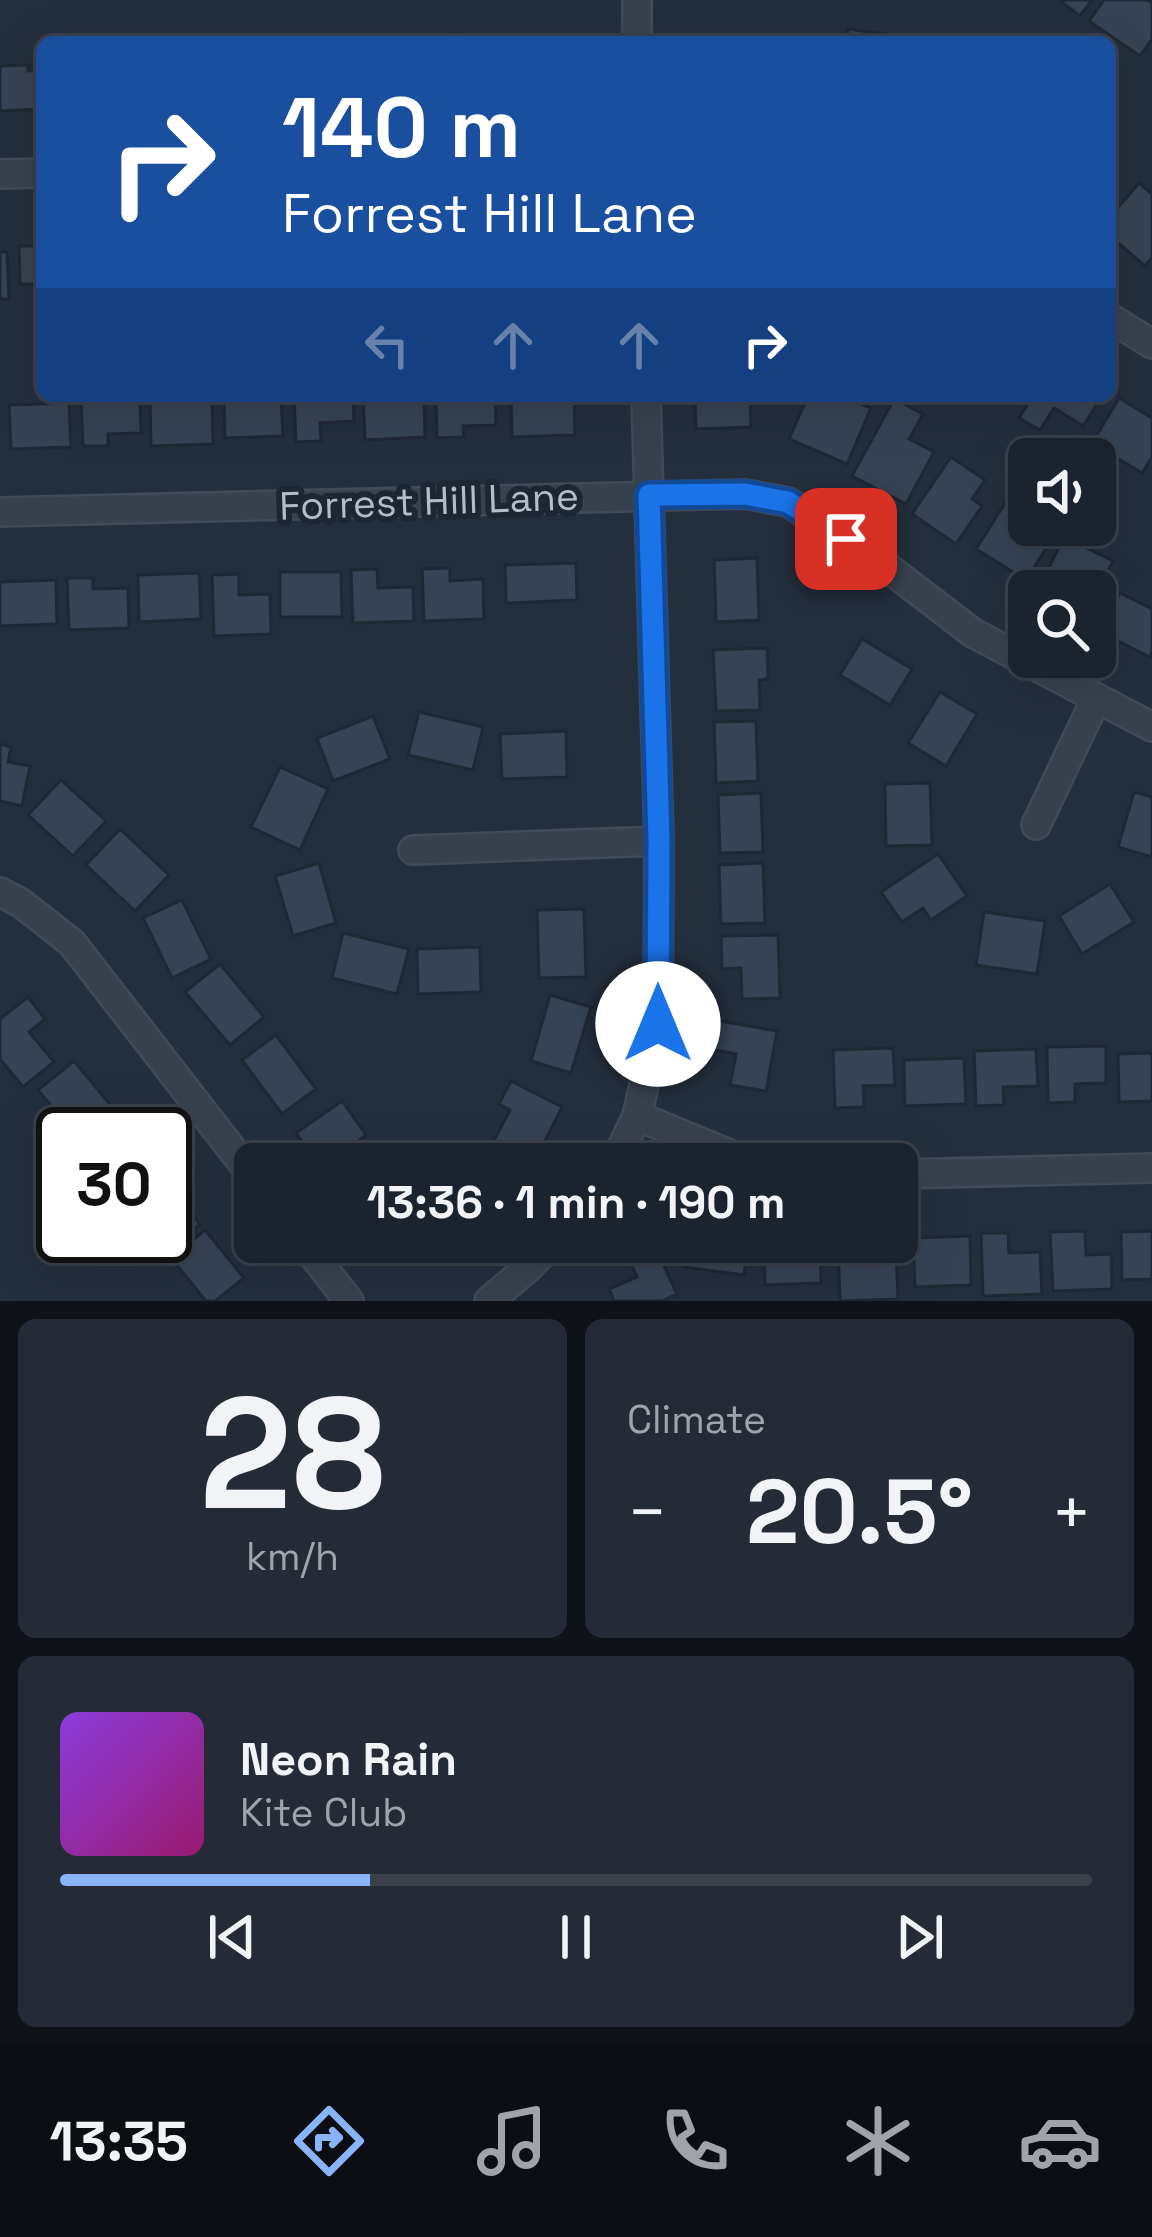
<!DOCTYPE html>
<html lang="en">
<head>
<meta charset="utf-8">
<style>
	body { margin:0; font-family:"Space Grotesk",sans-serif; background:#242b36; color:#f1f3f6; height:100vh; display:flex; flex-direction:column; font-size:45px; white-space:nowrap }
	* { box-sizing:border-box; margin:0 }
	p { font-size:39px; color:#a0a4aa }
	.icon { flex:none; width:66px; height:66px; fill:none; stroke:currentColor; stroke-width:2; stroke-linecap:round; stroke-linejoin:round }
	.map { position:relative; height:1301px; overflow:hidden }
	.side { display:flex; flex-direction:column; gap:18px; padding:18px; background:#0f1319; flex:1 }
	.side>* { flex:none }
	.hud { position:absolute; left:36px; top:36px; width:1080px; height:366px; border-radius:18px; box-shadow:0 12px 48px #0002,0 0 0 3px #39404a; background:#1a4fa0; color:#fff; overflow:hidden }
	.tools { position:absolute; left:1008px; top:438px; display:grid; gap:24px }
	.tools a { display:grid; place-items:center; width:108px; height:108px; border-radius:18px; background:#1b232e; box-shadow:0 12px 48px #0002,0 0 0 3px #39404a; font-size:60px }
	.speed { position:absolute; left:36px; top:1107px; display:flex; gap:24px; font-size:60px; font-weight:700; text-align:center }
	.speed>* { display:grid; place-content:center; width:156px; height:156px; border-radius:50%; background:#1b232e; box-shadow:0 12px 48px #0002,0 0 0 3px #39404a; line-height:1 }
	.speed .limit { border:6px solid #111; border-radius:18px; background:#fff; color:#111 }
	.pin { position:absolute; display:grid; place-items:center; width:102px; height:102px; color:#fff; margin:-51px; border-radius:24px; box-shadow:0 6px 18px #0006 }
	.me { position:absolute; width:132px; margin:-66px; rotate:0deg; stroke-linejoin:round; filter:drop-shadow(0 0 9px #0008) }
	.turn { display:flex; align-items:center; gap:42px; height:252px; padding:0 48px; font-size:54px }
	.turn .icon { width:156px; height:156px; stroke-width:2.5 }
	.turn b { display:block; font-size:84px; line-height:102px }
	.lanes { display:flex; align-items:center; height:114px; padding:0 48px; background:#0003; justify-content:center; gap:60px; direction:ltr }
	.lanes .off { opacity:.35 }
	.big { font-size:90px; font-weight:700; line-height:1.1 }
	.side .card { flex:1; display:flex; flex-direction:column; justify-content:center; gap:18px; min-width:0; padding:0 42px; border-radius:18px; background:#242b36 }
	.side .dial { align-items:center; gap:0 }
	.dial b { font-size:156px; line-height:1 }
	.song { display:flex; align-items:center; gap:36px }
	.cover { width:144px; height:144px; border-radius:18px; background:linear-gradient(135deg,hsl(270 70% 55%),hsl(320 70% 35%)) }
	.played { height:12px; border-radius:6px; background:linear-gradient(90deg,#8ab4f8 30%,#39404a 30%) }
	.keys { display:flex; justify-content:space-around; direction:ltr }
	.heat { display:flex; justify-content:space-between; align-items:center; font-size:66px; direction:ltr }
	.side .tiles { flex:1; display:grid; gap:18px; grid-template-columns:1fr 1fr }
	.card:last-child { grid-column:span 2 }
	.trip { position:absolute; left:234px; top:1143px; width:684px; height:120px; border-radius:18px; background:#1b232e; box-shadow:0 12px 48px #0002,0 0 0 3px #39404a; font-weight:700; line-height:120px; text-align:center }
	.tab-bar { display:flex; height:192px; justify-content:space-around; align-items:center; background:#0b0e12; color:#a0a4aa }
	.tab-bar .icon { width:84px; height:84px }
	.tab-bar .on { color:#8ab4f8 }
	.tab-bar b { font-size:54px; color:#f1f3f6 }
	.map>svg:first-child { display:block }
	.building { fill:#364354; stroke:#1f2835; stroke-width:3 }
	.lines { fill:none; stroke-linecap:round; stroke-linejoin:round }
	.street-casing { stroke:#414a57; stroke-width:32 }
	.street { stroke:#38414e; stroke-width:27 }
	.route-casing { stroke:#114b97; stroke-width:30 }
	.route { stroke:#1a73e8; stroke-width:21 }
	.labels { text-anchor:middle; dominant-baseline:central; stroke-width:12; stroke-linejoin:round; paint-order:stroke }
	.street-label { font-size:39px; fill:#b4bcc9; stroke:#1d2633 }
</style>
</head>
<body>
<div class="map">
<svg width="1152" height="1301" viewBox="0 0 1152 1301">
	<rect width="100%" height="100%" fill="#242f3e"/>
	<g class="building">
		<polygon points="1059,0 1092,0 1080,16"/>
		<polygon points="1104,0 1148,0 1152,3 1152,39 1140,56 1089,21"/>
		<polygon points="848,29 913,38 912,42 846,42"/>
		<polygon points="463,34 463,42 434,42 434,35"/>
		<polygon points="28,65 28,71 42,70 42,109 0,111 0,66"/>
		<polygon points="1139,183 1152,194 1152,258 1145,266 1110,236 1110,217"/>
		<polygon points="39,239 42,239 42,284 20,284 19,246 40,246"/>
		<polygon points="0,252 7,252 9,299 0,299"/>
		<polygon points="81,396 140,396 141,433 108,434 108,446 83,446"/>
		<polygon points="224,396 281,396 283,436 225,438"/>
		<polygon points="294,396 353,396 354,421 320,423 321,441 296,442"/>
		<polygon points="363,396 424,396 425,437 365,440"/>
		<polygon points="436,396 495,396 496,425 463,426 464,437 437,438"/>
		<polygon points="511,396 574,396 575,435 512,437"/>
		<polygon points="695,396 750,396 751,427 696,429"/>
		<polygon points="808,396 842,396 871,408 847,464 789,439"/>
		<polygon points="1033,396 1102,396 1083,426 1054,408 1040,430 1019,418"/>
		<polygon points="1119,398 1152,418 1152,457 1142,473 1092,443"/>
		<polygon points="212,399 213,444 151,446 150,401"/>
		<polygon points="894,399 923,414 909,439 934,452 906,504 852,476"/>
		<polygon points="69,403 71,447 11,449 9,405"/>
		<polygon points="951,457 985,480 972,499 982,506 956,544 912,514"/>
		<polygon points="1007,500 1029,513 1029,525 1048,525 1057,531 1026,580 976,549"/>
		<polygon points="1064,537 1113,561 1095,597 1095,591 1037,591"/>
		<polygon points="757,558 759,620 716,622 714,560"/>
		<polygon points="576,563 577,600 506,603 505,565"/>
		<polygon points="450,568 450,581 483,579 484,619 424,621 422,569"/>
		<polygon points="377,569 378,588 413,587 414,621 353,623 351,570"/>
		<polygon points="280,572 341,572 342,617 280,617"/>
		<polygon points="199,573 201,619 139,622 138,575"/>
		<polygon points="239,574 239,595 270,594 271,634 214,636 212,575"/>
		<polygon points="67,578 93,578 93,589 128,588 129,628 69,630"/>
		<polygon points="56,580 57,624 0,626 0,582"/>
		<polygon points="1120,593 1152,609 1152,652 1150,657 1100,632"/>
		<polygon points="862,639 912,669 890,705 840,675"/>
		<polygon points="767,648 768,679 759,680 760,710 716,711 713,650"/>
		<polygon points="940,692 977,714 946,766 908,743"/>
		<polygon points="419,712 483,727 473,770 408,755"/>
		<polygon points="373,716 390,759 333,781 317,738"/>
		<polygon points="756,721 758,781 716,783 714,722"/>
		<polygon points="566,731 567,777 502,779 500,734"/>
		<polygon points="0,744 11,747 8,762 30,766 22,806 0,801"/>
		<polygon points="280,767 328,789 300,850 251,827"/>
		<polygon points="61,780 106,821 73,856 28,815"/>
		<polygon points="930,783 932,845 886,846 885,784"/>
		<polygon points="1134,792 1152,797 1152,857 1118,847"/>
		<polygon points="761,793 763,852 720,853 718,795"/>
		<polygon points="120,829 169,875 135,911 86,865"/>
		<polygon points="938,854 967,896 931,920 923,908 902,922 881,892"/>
		<polygon points="319,863 336,923 293,936 275,876"/>
		<polygon points="763,863 765,923 721,924 719,865"/>
		<polygon points="1110,884 1134,922 1082,954 1059,916"/>
		<polygon points="182,900 211,959 172,978 143,918"/>
		<polygon points="584,909 586,977 539,978 537,910"/>
		<polygon points="984,912 1045,921 1037,974 976,965"/>
		<polygon points="343,933 409,949 397,994 332,978"/>
		<polygon points="778,935 780,998 742,999 741,968 722,969 721,936"/>
		<polygon points="480,947 481,992 418,994 417,949"/>
		<polygon points="220,964 264,1017 230,1045 185,992"/>
		<polygon points="550,995 591,1007 571,1073 531,1061"/>
		<polygon points="28,997 45,1019 29,1032 54,1062 23,1087 0,1059 0,1019"/>
		<polygon points="720,1021 777,1031 766,1091 730,1085 736,1054 715,1050"/>
		<polygon points="276,1035 316,1089 282,1114 242,1060"/>
		<polygon points="1106,1046 1106,1083 1075,1084 1075,1102 1048,1103 1047,1047"/>
		<polygon points="893,1048 895,1085 863,1086 864,1107 835,1108 833,1050"/>
		<polygon points="1036,1049 1038,1086 1003,1087 1004,1105 976,1106 974,1051"/>
		<polygon points="1152,1053 1152,1101 1119,1102 1118,1054"/>
		<polygon points="964,1058 966,1104 905,1106 904,1060"/>
		<polygon points="74,1061 113,1108 83,1134 75,1134 38,1090"/>
		<polygon points="511,1081 562,1107 534,1163 493,1142 510,1110 499,1104"/>
		<polygon points="342,1101 366,1135 358,1141 373,1163 371,1164 318,1164 296,1133"/>
		<polygon points="121,1120 129,1134 97,1134"/>
		<polygon points="482,1143 501,1164 457,1164"/>
		<polygon points="165,1174 200,1225 164,1250 154,1236 165,1236"/>
		<polygon points="205,1230 244,1278 215,1301 206,1301 171,1258"/>
		<polygon points="1085,1231 1086,1255 1111,1254 1112,1289 1053,1291 1050,1232"/>
		<polygon points="1152,1231 1152,1279 1122,1280 1121,1232"/>
		<polygon points="981,1233 1008,1233 1009,1253 1040,1252 1042,1294 983,1296"/>
		<polygon points="970,1236 971,1285 915,1287 913,1238"/>
		<polygon points="385,1242 431,1242 408,1265"/>
		<polygon points="644,1242 653,1242 677,1294 662,1301 614,1301 609,1289 637,1277 625,1250"/>
		<polygon points="687,1242 749,1242 744,1275 684,1267"/>
		<polygon points="764,1242 820,1242 821,1283 765,1285"/>
		<polygon points="838,1242 876,1242 876,1249 896,1248 898,1299 840,1301"/>
	</g>
	<g class="lines">
		<g class="street-casing">
			<g id="street">
				<polyline points="637,0 637,42"/>
				<polyline points="0,174 42,173"/>
				<polyline points="1110,318 1152,344"/>
				<polyline points="0,512 745,494 788,502 875,558 973,633 1152,727"/>
				<polyline points="1036,825 1096,699"/>
				<polyline points="413,850 659,841"/>
				<polyline points="0,892 21,903 72,943 255,1179"/>
				<polyline points="637,1116 754,1164"/>
				<polyline points="614,1164 637,1116 658,1024 659,841 646,396"/>
				<polyline points="897,1174 1152,1168"/>
				<polyline points="303,1242 349,1301"/>
				<polyline points="489,1301 529,1267 553,1242"/>
			</g>
		</g>
		<use href="#street" class="street"/>
	</g>
	<g class="lines">
		<g class="route-casing">
			<polyline id="route" points="658,1024 659,841 649,495 745,494 788,502 846,539"/>
		</g>
		<use href="#route" class="route"/>
	</g>
	<g class="labels">
		<g class="street-label">
			<text transform="translate(429 501) rotate(-2)">Forrest Hill Lane</text>
		</g>
	</g>
</svg>
<div class="tools">
<a><svg class="icon" aria-label="sound" viewBox="0 0 24 24"><path d="M4 9h4l5-4v14l-5-4H4zM17 9q2 3 0 6"/></svg></a>
<a><svg class="icon" aria-label="search" viewBox="0 0 24 24"><circle cx="10" cy="10" r="6"/><path d="M15 15l6 6"/></svg></a>
</div>
<div class="speed"><div class="limit">30</div></div>
<div class="pin" style="left:846px;top:539px;background:#d93025"><svg class="icon" aria-label="arrive" viewBox="0 0 24 24"><path d="M6 21V4h12l-3 4 3 4H6"/></svg></div>
<svg class="me" style="left:658px;top:1024px" viewBox="-20 -20 40 40"><circle r="19" fill="#fff"/><path d="M0-13L10 11 0 6-10 11z" fill="#1a73e8"/></svg>
<div class="trip">13:36 · 1 min · 190 m</div>
<div class="hud">
<div class="turn"><svg class="icon" aria-label="right" viewBox="0 0 24 24"><path d="M7 20v-9h11M14 6l5 5-5 5"/></svg><div><b>140 m</b>Forrest Hill Lane</div></div>
<div class="lanes"><svg class="icon off" aria-label="left" viewBox="0 0 24 24"><path d="M17 20v-9H6M10 6l-5 5 5 5"/></svg><svg class="icon off" aria-label="ahead" viewBox="0 0 24 24"><path d="M12 20V5M6 11l6-6 6 6"/></svg><svg class="icon off" aria-label="ahead" viewBox="0 0 24 24"><path d="M12 20V5M6 11l6-6 6 6"/></svg><svg class="icon" aria-label="right" viewBox="0 0 24 24"><path d="M7 20v-9h11M14 6l5 5-5 5"/></svg></div>
</div>
</div>
<section class="side">
<div class="tiles">
<div class="card dial"><b>28</b><p>km/h</p></div>
<div class="card"><p>Climate</p>
<div class="heat"><a>−</a><b class="big">20.5°</b><a>+</a></div>
</div>
<div class="card">
<div class="song"><i class="cover"></i><div><b>Neon Rain</b><p>Kite Club</p></div></div>
<div class="played"></div>
<div class="keys"><svg class="icon" aria-label="previous" viewBox="0 0 24 24"><path d="M18 5L8 12l10 7zM5 5v14"/></svg><svg class="icon" aria-label="pause" viewBox="0 0 24 24"><path d="M8 5v14M16 5v14"/></svg><svg class="icon" aria-label="next" viewBox="0 0 24 24"><path d="M6 5l10 7-10 7zM19 5v14"/></svg></div>
</div>
</div>
</section>
<nav class="tab-bar">
<b>13:35</b>
<svg class="icon on" aria-label="directions" viewBox="0 0 24 24"><path d="M12 3l9 9-9 9-9-9zM9 14v-3h6M13 9l2 2-2 2"/></svg>
<svg class="icon" aria-label="music" viewBox="0 0 24 24"><path d="M9 18V5l10-2v13"/><circle cx="6" cy="18" r="3"/><circle cx="16" cy="16" r="3"/></svg>
<svg class="icon" aria-label="phone" viewBox="0 0 24 24"><path d="M5 4h4l2 5-3 2q2 4 5 5l2-3 5 2v4C11 20 4 13 5 4z"/></svg>
<svg class="icon" aria-label="climate" viewBox="0 0 24 24"><path d="M12 3v18M4 7l16 10M4 17L20 7"/></svg>
<svg class="icon" aria-label="car" viewBox="0 0 24 24"><path d="M5 17H2v-5l4-1 3-4h7l3 4 3 1v5h-3M9 17h6M6 11h13"/><circle cx="7" cy="17" r="2"/><circle cx="17" cy="17" r="2"/></svg>
</nav>
</body>
</html>
